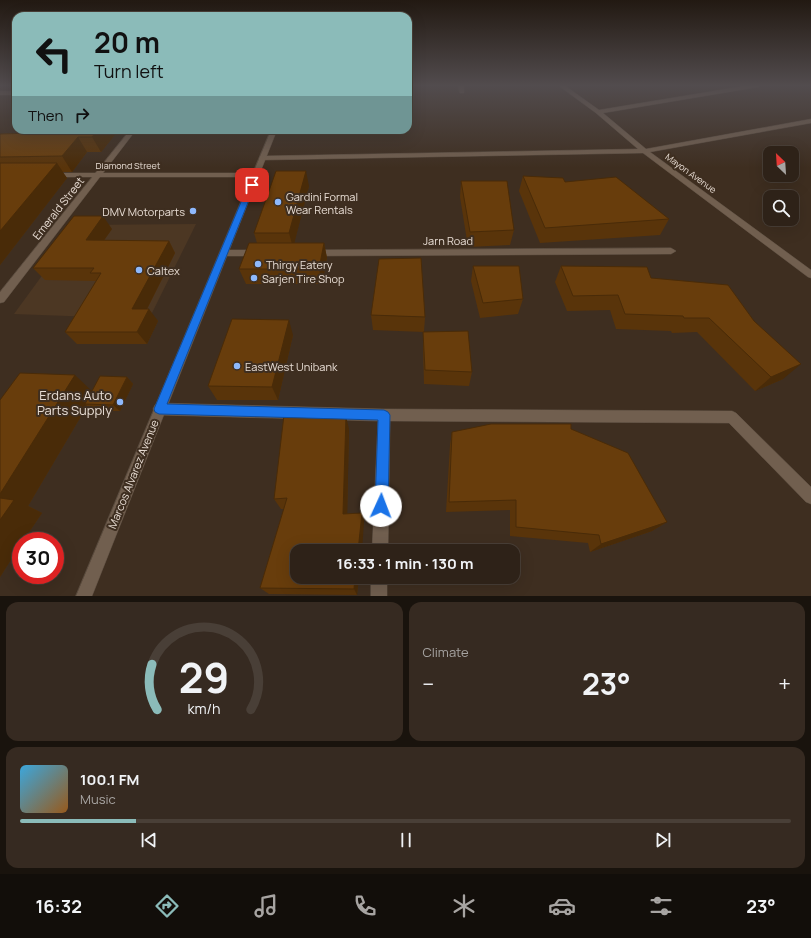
<!DOCTYPE html>
<html lang="en">
<head>
<meta charset="utf-8">
<style>
	body { margin:0; font-family:Manrope,sans-serif; background:#362a21; color:#f1f3f6; height:100vh; display:flex; flex-direction:column; font-size:15px; white-space:nowrap }
	* { box-sizing:border-box; margin:0 }
	p { font-size:13px; color:#a7a4a2 }
	.icon { flex:none; width:22px; height:22px; fill:none; stroke:currentColor; stroke-width:2; stroke-linecap:round; stroke-linejoin:round }
	.map { position:relative; height:596px; overflow:hidden }
	.details { display:flex; flex-direction:column; gap:6px; padding:6px; background:#19130d; flex:1 }
	.details>* { flex:none }
	.top-card { position:absolute; left:12px; top:12px; width:400px; height:122px; border-radius:12px; box-shadow:0 4px 16px #0002,0 0 0 1px #493f37; background:#8bbbb9; color:#111; overflow:hidden }
	.needle { width:26px; rotate:335deg }
	.tools { position:absolute; left:763px; top:146px; display:grid; gap:8px }
	.tools a { display:grid; place-items:center; width:36px; height:36px; border-radius:8px; background:#2e2218; box-shadow:0 4px 16px #0002,0 0 0 1px #493f37; font-size:20px }
	.speed { position:absolute; left:12px; top:532px; display:flex; gap:8px; font-size:20px; font-weight:700; text-align:center }
	.speed>* { display:grid; place-content:center; width:52px; height:52px; border-radius:50%; background:#2e2218; box-shadow:0 4px 16px #0002,0 0 0 1px #493f37; line-height:1 }
	.speed .limit { border:6px solid #d22; background:#fff; color:#111 }
	.pin { position:absolute; display:grid; place-items:center; width:34px; height:34px; color:#fff; margin:-17px; border-radius:8px; box-shadow:0 2px 6px #0006 }
	.me { position:absolute; width:44px; margin:-22px; rotate:2deg; stroke-linejoin:round; filter:drop-shadow(0 0 3px #0008) }
	.turn { display:flex; align-items:center; gap:14px; height:84px; padding:0 16px; font-size:18px }
	.turn .icon { width:52px; height:52px; stroke-width:2.5 }
	.turn b { display:block; font-size:28px; line-height:34px }
	.then { display:flex; align-items:center; height:38px; padding:0 16px; background:#0003; gap:8px; font-size:15px }
	.big { font-size:30px; font-weight:700; line-height:1.1 }
	.details .widget { flex:1; display:flex; flex-direction:column; justify-content:center; gap:6px; min-width:0; padding:0 14px; border-radius:12px; background:#362a21 }
	.details .dial { align-items:center; gap:0 }
	.dial svg { height:104px; overflow:visible; fill:none; stroke:#493f37; stroke-width:7; stroke-linecap:round; text-anchor:middle }
	.dial text { fill:#f1f3f6; stroke:none }
	.song { display:flex; align-items:center; gap:12px }
	.cover { width:48px; height:48px; border-radius:6px; background:linear-gradient(135deg,hsl(200 70% 55%),hsl(30 70% 35%)) }
	.played { height:4px; border-radius:2px; background:linear-gradient(90deg,#8bbbb9 15%,#493f37 15%) }
	.keys { display:flex; justify-content:space-around; direction:ltr }
	.heat { display:flex; justify-content:space-between; align-items:center; font-size:22px; direction:ltr }
	.details .tiles { flex:1; display:grid; gap:6px; grid-template-columns:1fr 1fr }
	.widget:last-child { grid-column:span 2 }
	.trip { position:absolute; left:290px; top:544px; width:230px; height:40px; border-radius:12px; background:#2e2218; box-shadow:0 4px 16px #0002,0 0 0 1px #493f37; font-weight:700; line-height:40px; text-align:center }
	.tab-bar { display:flex; height:64px; justify-content:space-around; align-items:center; background:#120e0a; color:#a7a4a2 }
	.tab-bar .icon { width:28px; height:28px }
	.tab-bar .current { color:#8bbbb9 }
	.tab-bar b { font-size:18px; color:#f1f3f6 }
	.map>svg:first-child { display:block }
	.built { fill:#4c3723 }
	.lines { fill:none; stroke-linecap:round; stroke-linejoin:round }
	.minor-casing { stroke:#584a3d; stroke-width:1 }
	.tertiary-casing { stroke:#584a3d; stroke-width:1 }
	.secondary-casing { stroke:#584a3d; stroke-width:1 }
	.minor { fill:#715f4f; fill-rule:evenodd }
	.tertiary { fill:#715f4f; fill-rule:evenodd }
	.secondary { fill:#715f4f; fill-rule:evenodd }
	.wall { fill:#59340a }
	.shaded-wall { fill:#492b08 }
	.building { fill:#683d0c; stroke:#492b08 }
	.route { fill:#1a73e8; stroke:#114b97 }
	.poi-dot { fill:#8eb9fd; stroke:#3e2e20; stroke-width:1.5 }
	.labels { text-anchor:middle; dominant-baseline:central; stroke-width:4; stroke-linejoin:round; paint-order:stroke }
	.far-street-label { font-size:9px; fill:#e8ddd4; stroke:#3e2e20 }
	.poi-label { font-size:11px; fill:#e8ddd4; stroke:#3e2e20; text-anchor:start }
	.street-label { font-size:11px; fill:#e8ddd4; stroke:#3e2e20 }
	.near-poi-label { font-size:13px; fill:#e8ddd4; stroke:#3e2e20; text-anchor:end }
</style>
</head>
<body>
<div class="map">
<svg width="811" height="596" viewBox="0 0 811 596">
	<rect width="100%" height="100%" fill="#3e2e20"/>
	<polygon class="built" points="196,224 149,319 14,314 79,225"/>
	<g class="lines">
		<g class="minor-casing">
			<g id="minor">
				<polygon points="458,85 464,85 464,93 460,93"/>
				<polygon points="558,85 564,85 599,110 750,85 761,85 758,87 603,113 646,149 811,119 811,123 650,152 811,270 811,278 808,277 643,153 263,160 259,158 263,156 638,149 596,113"/>
				<rect x="0" y="91" width="16" height="4"/>
				<polygon points="130,130 136,130 4,302 0,303 0,292"/>
				<polygon points="671,248 676,251 671,254 313,256 308,253 313,250"/>
				<polygon points="225,250 259,250 264,253 259,256 225,256 220,253"/>
				<polygon points="159,403 384,409 732,411 736,413 811,487 811,504 806,502 729,423 390,421 388,551 372,551 378,421 159,415 155,413 153,409 155,405"/>
				<rect x="371" y="577" width="16" height="19"/>
			</g>
		</g>
		<g class="tertiary-casing">
			<polygon id="tertiary" points="49,173 255,173 259,175 255,177 49,177"/>
		</g>
		<g class="secondary-casing">
			<polygon id="secondary" points="271,130 277,130 92,596 76,596"/>
		</g>
		<use href="#minor" class="minor"/>
		<use href="#tertiary" class="tertiary"/>
		<use href="#secondary" class="secondary"/>
	</g>
	<g class="wall">
		<polygon points="35,130 128,130 118,131 101,152 87,152 72,172 62,172 67,178 0,265 0,134 32,133"/>
		<polygon points="523,176 565,182 669,219 660,235 540,243 519,191"/>
		<polygon points="461,181 514,230 510,245 468,247 460,197"/>
		<polygon points="309,186 294,243 324,243 327,258 322,284 246,284 239,269 257,243 254,233"/>
		<polygon points="112,229 104,240 169,241 175,253 147,309 158,321 147,344 77,344 65,332 96,281 45,280 33,268"/>
		<polygon points="473,266 523,299 518,314 480,318 471,281"/>
		<polygon points="561,266 651,278 728,285 783,379 755,391 697,332 672,333 671,331 616,329 610,310 567,311 555,282"/>
		<polygon points="371,315 425,317 424,332 373,330"/>
		<polygon points="423,332 472,372 469,386 424,384 423,347"/>
		<polygon points="293,335 278,400 217,400 208,386"/>
		<polygon points="127,377 133,384 120,411 93,411 87,406 28,506 42,513 23,541 21,541 21,544 0,577 0,400 92,391"/>
		<polygon points="349,429 347,514 362,513 364,522 297,577 359,577 357,595 269,594 260,588 284,509 281,509 274,499"/>
		<polygon points="571,429 667,522 652,531 590,552 588,543 510,536 510,510 446,512 450,445 452,432"/>
	</g>
	<g class="shaded-wall">
		<polygon points="98,130 117,130 118,131 101,152 92,137"/>
		<polygon points="78,137 87,152 72,172 62,156"/>
		<polygon points="57,163 67,178 0,265 0,231"/>
		<polygon points="306,171 309,186 293,248 289,233"/>
		<polygon points="103,216 112,229 95,253 86,240"/>
		<polygon points="169,241 175,253 141,321 132,309"/>
		<polygon points="324,243 327,258 322,284 319,269"/>
		<polygon points="149,309 158,321 147,344 137,332"/>
		<polygon points="289,320 293,335 278,400 272,387"/>
		<polygon points="801,364 783,379 755,391 771,377"/>
		<polygon points="75,375 94,393 85,404 87,406 28,506 42,513 23,541 21,541 21,544 0,577 0,494"/>
		<polygon points="127,377 133,384 120,411 113,405"/>
		<polygon points="346,416 349,429 347,524 343,514"/>
		<polygon points="362,513 364,522 362,551 358,551"/>
		<polygon points="667,522 652,531 590,552 601,544"/>
		<polygon points="355,577 359,577 357,595 354,589"/>
	</g>
	<g class="building">
		<polygon points="35,130 98,130 92,137 78,137 62,156 0,157 0,134 32,133"/>
		<polygon points="0,163 57,163 0,231"/>
		<polygon points="276,171 306,171 289,233 254,233"/>
		<polygon points="523,176 563,178 565,182 616,177 669,219 545,228"/>
		<polygon points="461,181 507,181 514,230 470,232"/>
		<polygon points="74,216 103,216 86,240 169,241 132,309 149,309 137,332 65,332 101,273 90,273 94,268 33,268"/>
		<polygon points="249,243 324,243 319,269 239,269"/>
		<polygon points="421,258 425,317 371,315 379,259"/>
		<polygon points="473,266 519,266 523,299 483,303"/>
		<polygon points="561,266 647,267 651,278 728,285 754,321 801,364 771,377 709,318 684,318 683,316 625,314 618,295 573,296"/>
		<polygon points="232,319 289,320 272,387 208,386"/>
		<polygon points="468,331 472,372 425,370 423,332"/>
		<polygon points="20,373 75,375 0,494 0,400"/>
		<polygon points="100,376 127,377 113,405 85,404"/>
		<polygon points="284,415 346,416 343,514 362,513 358,551 297,551 297,577 355,577 354,589 260,588 287,498 274,499"/>
		<polygon points="491,424 571,424 571,429 628,453 667,522 601,544 599,535 516,527 516,500 449,502 452,432"/>
		<polygon points="0,498 14,500 0,520"/>
	</g>
	<linearGradient id="sky" x2="0" y2="1"><stop stop-color="#221912"/><stop offset="0.51" stop-color="#524c4e"/><stop offset="1" stop-color="#524c4e" stop-opacity="0"/></linearGradient>
	<rect width="811" height="168" fill="url(#sky)"/>
	<polygon class="route" points="249,183 254,183 255,185 167,404 384,410 388,412 390,415 388,506 386,510 381,512 377,510 375,506 378,420 159,414 155,412 154,409"/>
	<g class="poi-dot">
		<circle cx="278" cy="202" r="4"/>
		<circle cx="193" cy="211" r="4"/>
		<circle cx="258" cy="264" r="4"/>
		<circle cx="139" cy="270" r="4"/>
		<circle cx="254" cy="278" r="4"/>
		<circle cx="237" cy="366" r="4"/>
		<circle cx="120" cy="402" r="4"/>
	</g>
	<g class="labels">
		<g class="far-street-label">
			<text x="128" y="165">Diamond Street</text>
			<text transform="translate(691 173) rotate(36)">Mayon Avenue</text>
		</g>
		<g class="poi-label">
			<text x="286" y="196">Gardini Formal<tspan x="286" dy="13">Wear Rentals</tspan></text>
			<text x="185" y="211" text-anchor="end">DMV Motorparts</text>
			<text x="266" y="264">Thirgy Eatery</text>
			<text x="147" y="270">Caltex</text>
			<text x="262" y="278">Sarjen Tire Shop</text>
			<text x="245" y="366">EastWest Unibank</text>
		</g>
		<g class="street-label">
			<text transform="translate(58 208) rotate(-52)">Emerald Street</text>
			<text x="448" y="240">Jarn Road</text>
			<text transform="translate(133 474) rotate(-68)">Marcos Alvarez Avenue</text>
		</g>
		<g class="near-poi-label">
			<text x="112" y="395">Erdans Auto<tspan x="112" dy="15">Parts Supply</tspan></text>
		</g>
	</g>
</svg>
<div class="tools">
<a><svg class="needle" viewBox="-14 -14 28 28"><path d="M0-13l5 13h-10z" fill="#e53935"/><path d="M0 13l5-13h-10z" fill="#a7a4a2"/></svg></a>
<a><svg class="icon" aria-label="search" viewBox="0 0 24 24"><circle cx="10" cy="10" r="6"/><path d="M15 15l6 6"/></svg></a>
</div>
<div class="speed"><div class="limit">30</div></div>
<div class="pin" style="left:252px;top:185px;background:#d93025"><svg class="icon" aria-label="arrive" viewBox="0 0 24 24"><path d="M6 21V4h12l-3 4 3 4H6"/></svg></div>
<svg class="me" style="left:381px;top:506px" viewBox="-20 -20 40 40"><circle r="19" fill="#fff"/><path d="M0-13L10 11 0 6-10 11z" fill="#1a73e8"/></svg>
<div class="trip">16:33 · 1 min · 130 m</div>
<div class="top-card">
<div class="turn"><svg class="icon" aria-label="left" viewBox="0 0 24 24"><path d="M17 20v-9H6M10 6l-5 5 5 5"/></svg><div><b>20 m</b>Turn left</div></div>
<div class="then">Then<svg class="icon" aria-label="right" viewBox="0 0 24 24"><path d="M7 20v-9h11M14 6l5 5-5 5"/></svg></div>
</div>
</div>
<section class="details">
<div class="tiles">
<div class="widget dial"><svg viewBox="0 0 100 80">
<path d="M14 69A42 42 0 1 1 86 69"/>
<path d="M14 69A42 42 0 0 1 10 34" stroke="#8bbbb9"/>
<text x="50" y="56" font-size="32" font-weight="700">29</text>
<text x="50" y="72" font-size="11">km/h</text>
</svg></div>
<div class="widget"><p>Climate</p>
<div class="heat"><a>−</a><b class="big">23°</b><a>+</a></div>
</div>
<div class="widget">
<div class="song"><i class="cover"></i><div><b>100.1 FM</b><p>Music</p></div></div>
<div class="played"></div>
<div class="keys"><svg class="icon" aria-label="previous" viewBox="0 0 24 24"><path d="M18 5L8 12l10 7zM5 5v14"/></svg><svg class="icon" aria-label="pause" viewBox="0 0 24 24"><path d="M8 5v14M16 5v14"/></svg><svg class="icon" aria-label="next" viewBox="0 0 24 24"><path d="M6 5l10 7-10 7zM19 5v14"/></svg></div>
</div>
</div>
</section>
<nav class="tab-bar">
<b>16:32</b>
<svg class="icon current" aria-label="directions" viewBox="0 0 24 24"><path d="M12 3l9 9-9 9-9-9zM9 14v-3h6M13 9l2 2-2 2"/></svg>
<svg class="icon" aria-label="music" viewBox="0 0 24 24"><path d="M9 18V5l10-2v13"/><circle cx="6" cy="18" r="3"/><circle cx="16" cy="16" r="3"/></svg>
<svg class="icon" aria-label="phone" viewBox="0 0 24 24"><path d="M5 4h4l2 5-3 2q2 4 5 5l2-3 5 2v4C11 20 4 13 5 4z"/></svg>
<svg class="icon" aria-label="climate" viewBox="0 0 24 24"><path d="M12 3v18M4 7l16 10M4 17L20 7"/></svg>
<svg class="icon" aria-label="car" viewBox="0 0 24 24"><path d="M5 17H2v-5l4-1 3-4h7l3 4 3 1v5h-3M9 17h6M6 11h13"/><circle cx="7" cy="17" r="2"/><circle cx="17" cy="17" r="2"/></svg>
<svg class="icon" aria-label="filters" viewBox="0 0 24 24"><path d="M4 7h16M4 17h16"/><circle cx="9" cy="7" r="2"/><circle cx="15" cy="17" r="2"/></svg>
<b>23°</b>
</nav>
</body>
</html>
